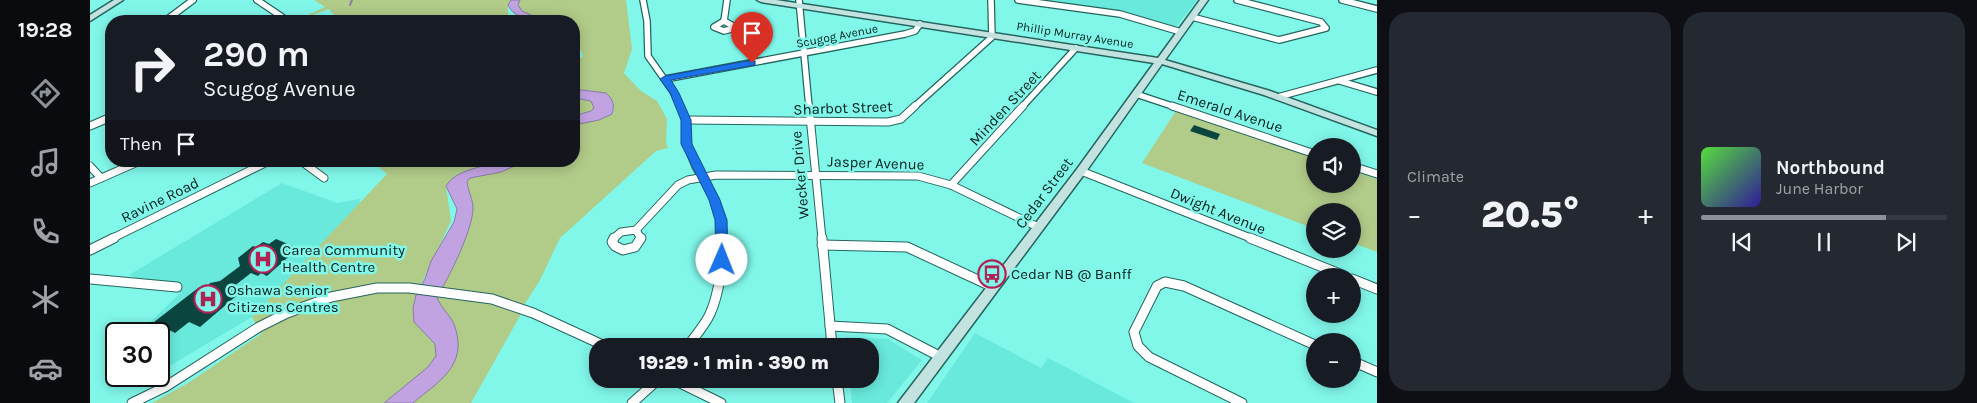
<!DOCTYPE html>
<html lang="en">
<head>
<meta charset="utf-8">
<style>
	body { margin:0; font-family:Karla,sans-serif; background:#242831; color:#f1f3f6; height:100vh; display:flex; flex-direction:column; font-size:19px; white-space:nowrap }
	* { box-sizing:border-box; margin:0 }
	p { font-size:16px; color:#9ea1a6 }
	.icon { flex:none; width:28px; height:28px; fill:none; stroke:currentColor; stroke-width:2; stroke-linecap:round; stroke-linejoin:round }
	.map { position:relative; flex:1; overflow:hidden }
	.details { display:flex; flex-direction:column; gap:12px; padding:12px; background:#0d0f14; width:600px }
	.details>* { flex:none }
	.hud { position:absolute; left:15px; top:15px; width:475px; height:152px; border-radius:20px; box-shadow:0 2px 12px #0003; background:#171b24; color:#f1f3f6; overflow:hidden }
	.fabs { position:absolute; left:1216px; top:138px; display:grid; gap:10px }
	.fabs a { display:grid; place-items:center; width:55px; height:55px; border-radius:50%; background:#171b24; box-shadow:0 2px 12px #0003; font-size:25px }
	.speed { position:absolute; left:15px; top:322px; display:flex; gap:10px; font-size:25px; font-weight:700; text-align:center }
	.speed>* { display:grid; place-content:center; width:65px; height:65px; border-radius:50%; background:#171b24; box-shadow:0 2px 12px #0003; line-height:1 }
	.speed .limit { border:2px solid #111; border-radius:8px; background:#fff; color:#111 }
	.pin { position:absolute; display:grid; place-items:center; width:42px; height:42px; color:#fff; margin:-51px -21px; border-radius:50% 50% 50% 0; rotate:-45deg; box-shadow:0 0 5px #0007 }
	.pin .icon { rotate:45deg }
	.me { position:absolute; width:55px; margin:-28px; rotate:1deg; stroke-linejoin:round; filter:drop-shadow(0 0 4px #0008) }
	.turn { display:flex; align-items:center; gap:18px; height:105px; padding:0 15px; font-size:22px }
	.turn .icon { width:65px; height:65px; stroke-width:2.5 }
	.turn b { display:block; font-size:35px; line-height:42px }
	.then { display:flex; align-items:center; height:48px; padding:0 15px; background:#0003; gap:10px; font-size:19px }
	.big { font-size:38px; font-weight:800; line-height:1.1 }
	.details .widget { flex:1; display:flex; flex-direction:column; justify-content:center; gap:8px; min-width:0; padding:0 18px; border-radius:20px; background:#242831 }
	.song { display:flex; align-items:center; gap:15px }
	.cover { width:60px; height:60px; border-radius:8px; background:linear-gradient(135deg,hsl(110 70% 55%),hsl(250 70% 35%)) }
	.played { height:5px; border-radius:2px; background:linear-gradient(90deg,#8c9099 75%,#363941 75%) }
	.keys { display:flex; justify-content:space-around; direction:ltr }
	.heat { display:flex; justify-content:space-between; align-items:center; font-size:28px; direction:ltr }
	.details .tiles { flex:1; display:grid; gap:12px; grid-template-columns:repeat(2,1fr) }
	.trip { position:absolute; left:499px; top:338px; width:290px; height:50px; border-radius:20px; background:#171b24; box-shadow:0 2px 12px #0003; font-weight:800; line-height:50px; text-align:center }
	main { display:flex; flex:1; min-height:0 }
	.tab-bar { display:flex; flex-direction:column; width:90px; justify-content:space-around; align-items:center; background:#090b0e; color:#9ea1a6 }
	.tab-bar .icon { width:35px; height:35px }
	.tab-bar .current { color:#8c9099 }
	.tab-bar b { font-size:22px; color:#f1f3f6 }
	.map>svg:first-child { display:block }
	.built { fill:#68e9db }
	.green { fill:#b1cb89 }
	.water { fill:#c1a3e2; stroke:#887ba6 }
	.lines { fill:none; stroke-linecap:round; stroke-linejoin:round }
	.stream { stroke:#887ba6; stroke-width:2 }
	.building { fill:#0b4540 }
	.street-far2-casing { stroke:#25655e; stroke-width:8 }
	.street-far1-casing { stroke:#25655e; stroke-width:9 }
	.street-casing { stroke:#25655e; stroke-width:11 }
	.secondary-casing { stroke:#25655e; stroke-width:3 }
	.street-far2 { stroke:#fff; stroke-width:5.5 }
	.street-far1 { stroke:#fff; stroke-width:7 }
	.street { stroke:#fff; stroke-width:9 }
	.secondary { fill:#c3e3e0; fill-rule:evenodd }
	.route { fill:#1a73e8; stroke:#114b97 }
	.labels { text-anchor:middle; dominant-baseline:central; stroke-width:5; stroke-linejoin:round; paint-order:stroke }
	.far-street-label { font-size:12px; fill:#041e1b; stroke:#81f7ea }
	.street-label { font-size:15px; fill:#041e1b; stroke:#81f7ea }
	.poi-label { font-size:15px; fill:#041e1b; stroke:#81f7ea; text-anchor:start }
</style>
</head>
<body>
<main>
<nav class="tab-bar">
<b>19:28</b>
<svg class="icon current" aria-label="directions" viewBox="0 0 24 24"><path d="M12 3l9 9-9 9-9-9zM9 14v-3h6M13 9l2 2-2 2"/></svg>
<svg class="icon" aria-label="music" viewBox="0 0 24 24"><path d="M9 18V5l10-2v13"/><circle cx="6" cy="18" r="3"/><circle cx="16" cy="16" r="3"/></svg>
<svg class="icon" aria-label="phone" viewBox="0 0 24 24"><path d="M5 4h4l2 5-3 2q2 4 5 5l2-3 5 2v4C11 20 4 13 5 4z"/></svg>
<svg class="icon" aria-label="climate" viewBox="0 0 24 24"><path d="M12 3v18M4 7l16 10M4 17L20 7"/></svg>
<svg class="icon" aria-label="car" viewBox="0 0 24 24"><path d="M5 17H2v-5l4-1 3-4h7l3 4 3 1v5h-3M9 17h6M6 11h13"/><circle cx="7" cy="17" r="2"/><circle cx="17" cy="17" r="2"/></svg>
</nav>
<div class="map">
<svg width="1287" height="403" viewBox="0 0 1287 403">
	<rect width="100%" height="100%" fill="#81f7ea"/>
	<g class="built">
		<polygon points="951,0 1107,0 1085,28 1027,10"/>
		<polygon points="192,183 247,203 270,199 269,205 162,317 81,365 69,355 69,334 48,334 90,293 39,275"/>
		<polygon points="885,333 951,368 958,358 1044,403 837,403"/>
		<polygon points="756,337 798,339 832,360 797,403 762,403 760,379 780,379 780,346 757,346"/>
	</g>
	<g class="green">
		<polygon points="224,0 421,0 418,5 418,14 428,21 249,21 239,9 220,16 218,15 235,7"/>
		<path d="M430,0H536L542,49L534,73L551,91L567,101L577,119L576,142L578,148L566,151L470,238L450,280L429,313L431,314L381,403H62L98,383L171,334L162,317L297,174L281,161H412L371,173L364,177L356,186L361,221L326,295L347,297C370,260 372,233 379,191L377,182L380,178L425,166L436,161H484V125L523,114L524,106L522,100L504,91L484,89V62L493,56L488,44L484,43V21C464,21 441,23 428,6Z"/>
		<polygon points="484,98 501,101 504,108 501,111 484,116"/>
		<polygon points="1086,111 1225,158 1225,184 1262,184 1263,171 1287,179 1287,252 1263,243 1262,211 1225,211 1225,229 1052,163"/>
	</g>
	<g class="water">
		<path d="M421,0H430L428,5L432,11L455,21C441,21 425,19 418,5Z"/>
		<path d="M484,89L516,93C523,99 525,105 522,114L509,120L484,125V116L501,111L504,108L501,101L484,98Z"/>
		<path d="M412,161H436L411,172L380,178L377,182C378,191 383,199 383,208C383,230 358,279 347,297C351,309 361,315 365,327C378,366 348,382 323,403H294L338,367L346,356L345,344L324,322L323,308L326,295L335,279L341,261L364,222L367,209L356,186C366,169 394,167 412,161Z"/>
	</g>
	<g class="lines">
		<polyline class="stream" points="260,5 262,0"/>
	</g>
	<g class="building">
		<polygon points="1104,125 1130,134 1127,140 1100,131"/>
		<polygon points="186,239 205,247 201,251 205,251 177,276 171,273 168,276 161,273 143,287 151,292 110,327 99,322 85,333 64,322 108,288 114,285 118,286 120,283 130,281 150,266 148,258 163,246 166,247 173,242 179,244"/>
	</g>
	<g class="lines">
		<g class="street-far2-casing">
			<g id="street-far2">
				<polyline points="167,0 198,21"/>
				<polyline points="553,0 557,21 558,56 584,93 590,107"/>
				<polyline points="709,0 719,107"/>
				<polyline points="928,0 1030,14 1091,32"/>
				<polyline points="1252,0 1287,9"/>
				<polyline points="1102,17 1189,40 1236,28 1231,22 1147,0"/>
				<polyline points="75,21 103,0"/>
				<polygon points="634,21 643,26 641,29 634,31 624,27"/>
				<polyline points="634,21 637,0"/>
				<polyline points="575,79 815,34 825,31 830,24"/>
				<polyline points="1250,81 1287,92"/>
				<polyline points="1046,94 1085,107"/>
				<polyline points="1188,97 1287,70"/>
				<polyline points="824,107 902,37 901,0"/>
				<polyline points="932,107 986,48"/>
			</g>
		</g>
		<g class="street-far1-casing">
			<g id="street-far1">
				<polyline points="590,106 596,120 597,144 606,167 625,199 631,220 632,239"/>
				<polyline points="719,106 732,239"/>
				<polyline points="1082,106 1225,154"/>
				<polyline points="596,120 798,122 811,119 825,106"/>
				<polyline points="0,126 21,117"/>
				<polyline points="211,161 234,178"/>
				<polyline points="0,166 11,178"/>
				<polyline points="1262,166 1287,174"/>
				<polyline points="991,171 1163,239"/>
				<polyline points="0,183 50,161"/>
				<polyline points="861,185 933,106"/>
				<polyline points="546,230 551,239"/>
				<polyline points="546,230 588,185 598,180 626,175 828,176 861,185 948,227"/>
				<polyline points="21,239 179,161"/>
				<polyline points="523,239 531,232 546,230"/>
			</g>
		</g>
		<g class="street-casing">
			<g id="street">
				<polyline points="524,238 522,242 525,246 533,250 545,247 551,238"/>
				<polyline points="732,238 742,346"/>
				<polyline points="1160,238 1255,276"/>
				<polyline points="732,245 817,247 903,287"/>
				<polyline points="0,250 24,238"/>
				<polyline points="0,279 87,287"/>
				<polyline points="1262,279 1287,289"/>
				<polyline points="740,326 797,329 851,357"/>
				<path d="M598,346C605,336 615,325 620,314C629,294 634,260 632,238"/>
				<polyline points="1262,361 1287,372"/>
				<polyline points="582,379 631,403"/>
				<polyline points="747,379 750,403"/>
				<polyline points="42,403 75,387 169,327 197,313 241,297 287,288 319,288 402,299 443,313 515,346"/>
				<polyline points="542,403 569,379"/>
				<polyline points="1152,403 1059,357 1048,346 1044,332 1067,286 1075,282 1094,286 1225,345"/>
			</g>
		</g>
		<g class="secondary-casing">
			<g id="secondary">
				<polygon points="24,0 33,0 0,21 0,15"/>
				<polygon points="667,0 686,0 1068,58 1110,0 1118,0 1075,60 1180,91 1287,130 1287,136 1174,95 1072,64 995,173 824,403 808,403 987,169 1064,63 671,2"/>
			</g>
		</g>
		<use href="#street-far2" class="street-far2"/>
		<use href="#street-far1" class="street-far1"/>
		<use href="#street" class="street"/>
		<use href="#secondary" class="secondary"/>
	</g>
	<polygon class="route" points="662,60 665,61 665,65 581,80 589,93 601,120 602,144 630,200 637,220 638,260 636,263 627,263 626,260 625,220 619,200 591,144 591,120 580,93 570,79 575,76"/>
	<defs>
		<g id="hospital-ring" transform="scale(1.4375)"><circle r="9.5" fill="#81f7ea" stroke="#b02154" stroke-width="1.5"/><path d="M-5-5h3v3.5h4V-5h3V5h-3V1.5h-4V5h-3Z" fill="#b02154"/></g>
		<g id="bus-ring" transform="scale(1.4375)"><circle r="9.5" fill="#81f7ea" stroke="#b02154" stroke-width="1.5"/><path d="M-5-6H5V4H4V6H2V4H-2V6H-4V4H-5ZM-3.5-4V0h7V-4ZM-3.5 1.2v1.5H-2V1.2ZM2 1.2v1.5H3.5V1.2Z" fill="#b02154"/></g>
	</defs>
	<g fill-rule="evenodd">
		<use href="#hospital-ring" x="173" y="259"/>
		<use href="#bus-ring" x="902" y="274"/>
		<use href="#hospital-ring" x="118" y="299"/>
	</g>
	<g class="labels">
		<g class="far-street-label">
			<text transform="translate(985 35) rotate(9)">Phillip Murray Avenue</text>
			<text transform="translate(747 36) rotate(-11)">Scugog Avenue</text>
		</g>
		<g class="street-label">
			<text transform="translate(753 108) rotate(-2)">Sharbot Street</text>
			<text transform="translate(915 108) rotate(-47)">Minden Street</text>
			<text transform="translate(1140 111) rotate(18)">Emerald Avenue</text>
			<text transform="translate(786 163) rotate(2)">Jasper Avenue</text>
			<text transform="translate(710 175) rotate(-95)">Wecker Drive</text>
			<text transform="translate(954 193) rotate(-53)">Cedar Street</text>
			<text transform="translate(70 200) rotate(-26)">Ravine Road</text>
			<text transform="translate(1128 211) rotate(22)">Dwight Avenue</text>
		</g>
		<g class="poi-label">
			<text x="192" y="250">Carea Community<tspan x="192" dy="17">Health Centre</tspan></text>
			<text x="921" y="274">Cedar NB @ Banff</text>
			<text x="137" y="290">Oshawa Senior<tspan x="137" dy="17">Citizens Centres</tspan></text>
		</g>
	</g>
</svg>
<div class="fabs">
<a><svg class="icon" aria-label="sound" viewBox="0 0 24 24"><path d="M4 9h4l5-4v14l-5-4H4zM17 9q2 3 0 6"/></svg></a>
<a><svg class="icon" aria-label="layers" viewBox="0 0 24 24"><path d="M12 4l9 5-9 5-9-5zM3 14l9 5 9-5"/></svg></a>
<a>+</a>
<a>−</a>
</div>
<div class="speed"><div class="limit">30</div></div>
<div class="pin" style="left:662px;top:63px;background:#d93025"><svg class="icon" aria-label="arrive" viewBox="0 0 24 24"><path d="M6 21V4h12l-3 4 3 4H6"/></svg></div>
<svg class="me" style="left:632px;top:260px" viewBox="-20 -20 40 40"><circle r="19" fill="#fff"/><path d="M0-13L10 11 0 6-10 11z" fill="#1a73e8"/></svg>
<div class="trip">19:29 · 1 min · 390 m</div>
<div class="hud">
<div class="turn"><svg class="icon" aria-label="right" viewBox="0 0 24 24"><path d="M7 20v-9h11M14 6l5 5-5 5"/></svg><div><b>290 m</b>Scugog Avenue</div></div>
<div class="then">Then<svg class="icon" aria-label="arrive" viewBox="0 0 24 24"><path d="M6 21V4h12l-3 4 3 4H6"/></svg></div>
</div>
</div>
<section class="details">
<div class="tiles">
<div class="widget"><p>Climate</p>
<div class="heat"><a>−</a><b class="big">20.5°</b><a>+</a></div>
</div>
<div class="widget">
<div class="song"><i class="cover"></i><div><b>Northbound</b><p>June Harbor</p></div></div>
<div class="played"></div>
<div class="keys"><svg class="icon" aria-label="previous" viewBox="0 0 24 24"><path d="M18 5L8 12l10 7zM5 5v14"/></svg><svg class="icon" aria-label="pause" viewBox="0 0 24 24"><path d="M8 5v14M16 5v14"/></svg><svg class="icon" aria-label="next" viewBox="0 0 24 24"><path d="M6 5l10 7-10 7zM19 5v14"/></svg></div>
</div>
</div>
</section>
</main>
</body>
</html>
